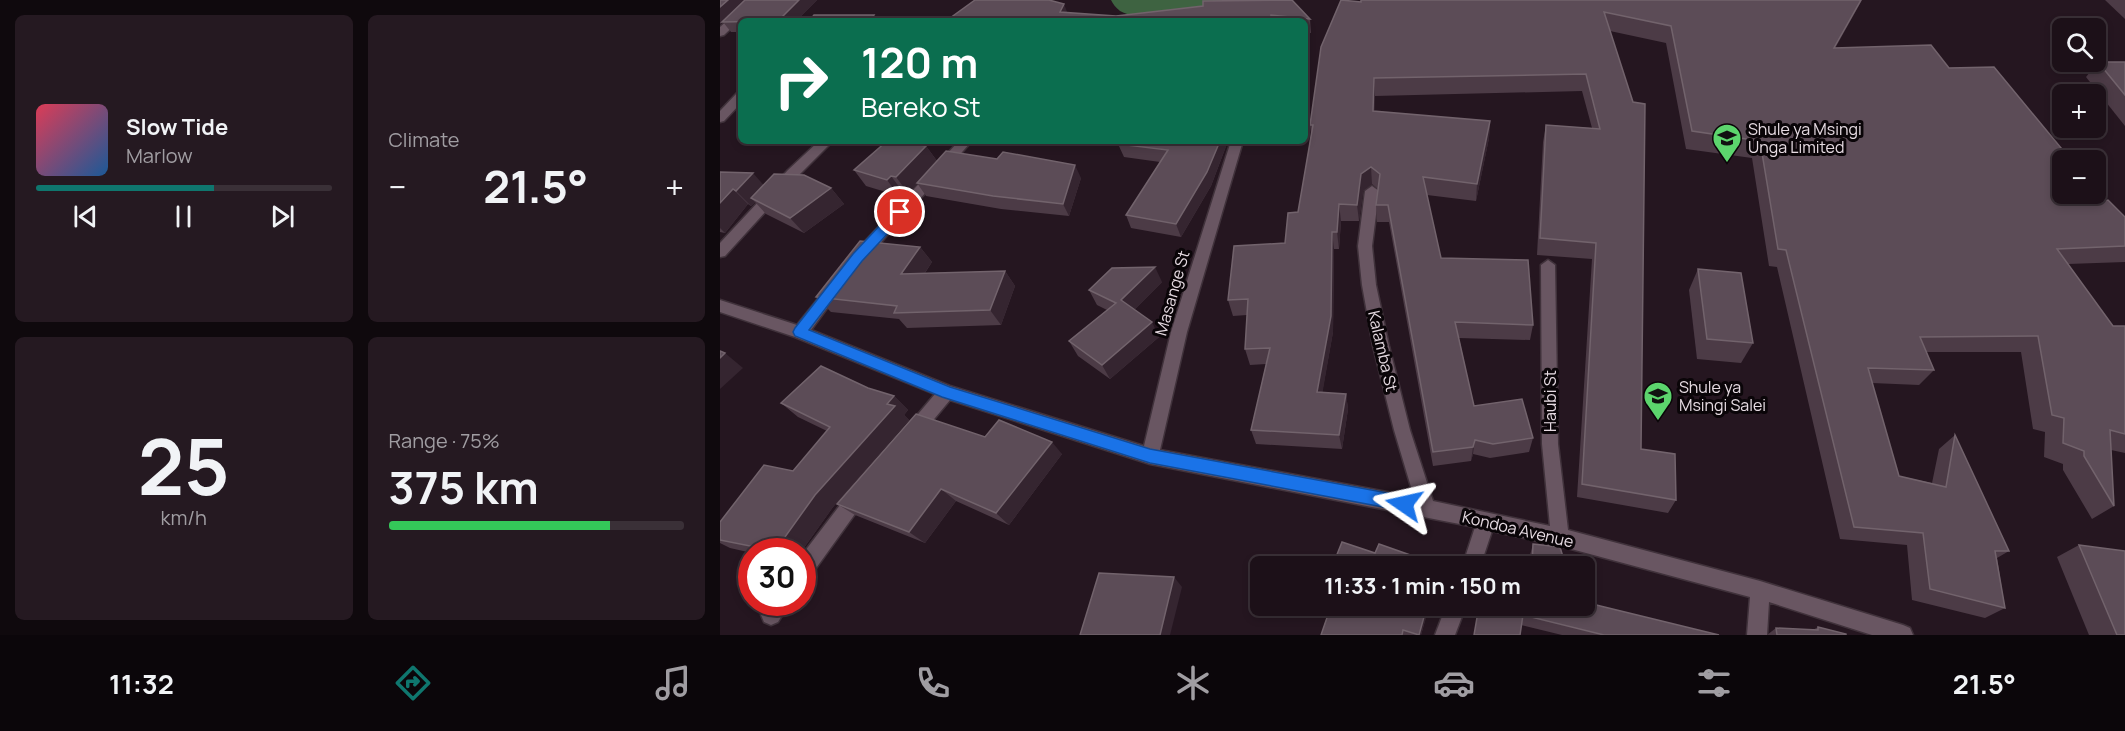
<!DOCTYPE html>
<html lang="en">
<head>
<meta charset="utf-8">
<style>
	body { margin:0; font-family:Manrope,sans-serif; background:#251921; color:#f1f3f6; height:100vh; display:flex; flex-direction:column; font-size:22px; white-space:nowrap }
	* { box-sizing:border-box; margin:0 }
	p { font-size:20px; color:#a09da2 }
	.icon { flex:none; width:33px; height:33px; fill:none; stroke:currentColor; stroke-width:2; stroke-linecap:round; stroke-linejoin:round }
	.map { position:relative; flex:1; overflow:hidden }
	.details { display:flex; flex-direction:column; gap:15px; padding:15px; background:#0f090d; width:720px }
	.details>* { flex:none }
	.banner { position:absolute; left:18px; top:18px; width:570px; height:126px; border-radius:9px; box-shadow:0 3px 9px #0003,0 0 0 2px #3a3037; background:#0b6e4f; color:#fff; overflow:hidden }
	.fabs { position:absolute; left:1332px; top:18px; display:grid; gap:12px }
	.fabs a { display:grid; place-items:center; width:54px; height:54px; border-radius:9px; background:#1c1018; box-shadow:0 3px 9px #0003,0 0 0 2px #3a3037; font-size:30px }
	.speed { position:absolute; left:18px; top:538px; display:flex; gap:12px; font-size:30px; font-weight:700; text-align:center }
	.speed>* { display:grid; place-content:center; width:78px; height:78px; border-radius:50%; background:#1c1018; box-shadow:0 3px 9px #0003,0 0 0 2px #3a3037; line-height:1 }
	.speed .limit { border:9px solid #d22; background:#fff; color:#111 }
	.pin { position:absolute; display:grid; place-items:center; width:51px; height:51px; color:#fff; margin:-26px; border:3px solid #fff; border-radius:50%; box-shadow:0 2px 6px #0007 }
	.me { position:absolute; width:66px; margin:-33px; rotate:281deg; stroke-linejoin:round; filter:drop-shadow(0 0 4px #0008) }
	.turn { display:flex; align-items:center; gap:21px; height:126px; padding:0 24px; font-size:27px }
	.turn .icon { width:78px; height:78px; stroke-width:2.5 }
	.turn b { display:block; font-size:42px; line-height:51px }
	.big { font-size:45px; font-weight:700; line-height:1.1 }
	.details .widget { flex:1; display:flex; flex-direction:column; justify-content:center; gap:9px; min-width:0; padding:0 21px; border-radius:9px; background:#251921 }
	.details .dial { align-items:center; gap:0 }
	.dial b { font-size:78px; line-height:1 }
	.song { display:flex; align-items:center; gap:18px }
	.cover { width:72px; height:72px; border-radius:9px; background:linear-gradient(135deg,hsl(350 70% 55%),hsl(210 70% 35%)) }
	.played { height:6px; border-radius:3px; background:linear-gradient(90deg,#0f766e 60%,#3a3037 60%) }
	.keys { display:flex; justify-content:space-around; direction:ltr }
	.heat { display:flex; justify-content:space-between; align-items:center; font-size:33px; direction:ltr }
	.charge { height:9px; border-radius:4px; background:linear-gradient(90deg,#34c759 75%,#3a3037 0) }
	.details .tiles { flex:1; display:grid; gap:15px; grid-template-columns:repeat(2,1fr) }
	.trip { position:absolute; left:530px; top:556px; width:345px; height:60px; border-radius:9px; background:#1c1018; box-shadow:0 3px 9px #0003,0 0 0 2px #3a3037; font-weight:700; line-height:60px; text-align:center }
	.tabs { display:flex; height:96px; justify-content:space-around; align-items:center; background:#0b060a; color:#a09da2 }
	.tabs .icon { width:42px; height:42px }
	.tabs .current { color:#0f766e }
	.tabs b { font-size:27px; color:#f1f3f6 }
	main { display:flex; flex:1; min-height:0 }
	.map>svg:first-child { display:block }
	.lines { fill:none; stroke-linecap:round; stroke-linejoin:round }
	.river { fill:#3e6341; fill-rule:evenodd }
	.street-casing { stroke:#40323b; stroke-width:3 }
	.street { fill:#695662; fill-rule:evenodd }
	.wall { fill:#4c3b46 }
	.shaded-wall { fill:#352530 }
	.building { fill:#5c4c57; stroke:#72636c; stroke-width:1.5 }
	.route { fill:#1a73e8; stroke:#114b97; stroke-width:1.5 }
	.labels { text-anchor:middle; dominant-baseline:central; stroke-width:6; stroke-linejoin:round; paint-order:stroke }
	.poi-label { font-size:16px; fill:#e6dbe2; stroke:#0a0508; text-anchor:start }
	.street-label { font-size:16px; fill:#e6dbe2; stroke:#0a0508 }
</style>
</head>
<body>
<main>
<section class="details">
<div class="tiles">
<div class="widget">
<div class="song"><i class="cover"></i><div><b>Slow Tide</b><p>Marlow</p></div></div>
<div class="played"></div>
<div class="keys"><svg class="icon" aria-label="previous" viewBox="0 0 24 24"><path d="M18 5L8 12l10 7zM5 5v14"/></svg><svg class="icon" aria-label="pause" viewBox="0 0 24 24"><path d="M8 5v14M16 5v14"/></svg><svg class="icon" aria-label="next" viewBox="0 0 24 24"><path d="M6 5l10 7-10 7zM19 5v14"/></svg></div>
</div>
<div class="widget"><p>Climate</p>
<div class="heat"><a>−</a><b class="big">21.5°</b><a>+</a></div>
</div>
<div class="widget dial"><b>25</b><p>km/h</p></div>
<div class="widget"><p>Range · 75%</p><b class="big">375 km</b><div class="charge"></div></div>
</div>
</section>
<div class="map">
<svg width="1405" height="635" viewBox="0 0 1405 635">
	<rect width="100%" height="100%" fill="#251620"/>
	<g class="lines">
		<path class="river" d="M391,0H525L519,9C495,15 420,23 400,11C396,8 393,4 391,0Z"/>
		<g class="street-casing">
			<g id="street">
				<polygon points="30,0 41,0 4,35 0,36 0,27"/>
				<polygon points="21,92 21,103 4,121 0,122 0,111 17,93"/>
				<polygon points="99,141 113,141 78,176 5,256 0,257 0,243 68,170"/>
				<polygon points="239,141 252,141 145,260 135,260 133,256 135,252"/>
				<polygon points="511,141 523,141 467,332 440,450 694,497 674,430 653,346 642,285 638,246 645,191 652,186 659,191 652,246 656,285 669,346 690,430 713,501 830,526 822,444 821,265 828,260 835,265 838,444 848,530 1040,581 1183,625 1190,628 1193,635 1152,635 1049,602 1047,635 1027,635 1030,597 840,546 772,531 760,567 742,567 755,527 430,464 230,400 200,436 194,438 188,436 186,431 188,426 215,394 75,337 0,312 0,300 77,325 109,285 119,285 121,289 91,330 230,386 424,446 451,332"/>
				<polygon points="139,486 145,488 148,494 145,500 89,578 82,580 82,555 133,488"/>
				<polygon points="48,603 70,603 58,622 51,625 44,622 41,615"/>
				<polygon points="726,606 746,606 735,635 715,635"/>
			</g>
		</g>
		<use href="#street" class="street"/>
	</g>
	<g class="wall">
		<polygon points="0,0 97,0 76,21 21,21 21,32 11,32 3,22 0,24"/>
		<polygon points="1142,0 1115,48 1229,68 1384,201 1405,217 1405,262 1348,264 1393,326 1405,326 1405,453 1391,450 1394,506 1372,519 1343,470 1343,464 1324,457 1325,432 1313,429 1301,352 1206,352 1214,370 1199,385 1152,383 1179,476 1212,483 1219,449 1235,435 1289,551 1277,558 1285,608 1265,618 1192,600 1187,545 1120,539 1057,267 1049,266 1032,158 966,149 946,43 890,31 921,449 956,500 948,513 857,497 872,259 817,255 823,142 826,125 872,128 862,91 655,96 654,112 770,121 769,138 756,201 707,195 721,258 813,325 810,340 739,338 754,406 813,438 809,452 770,458 753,454 751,461 713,466 669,222 657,222 656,205 658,189 652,184 643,191 639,221 621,221 619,249 614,249 613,332 602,393 626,394 628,409 622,449 536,444 531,430 546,364 530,365 525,349 527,315 513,316 508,300 565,243 578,212 591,135 590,125 641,2"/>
		<polygon points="1385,0 1405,0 1405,19"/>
		<polygon points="483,6 590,19 591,33 585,32 585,21 226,21 347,13 396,16"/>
		<polygon points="1378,62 1405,62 1405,126 1366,77"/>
		<polygon points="508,141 491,186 461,237 411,228 406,215 440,162 404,157 398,144"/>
		<polygon points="206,146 217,161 361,178 349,216 281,209 206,196 197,183 188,193 183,192 179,196 146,186 134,170"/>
		<polygon points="0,172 44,185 111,188 124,204 84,233 46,214 35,202 31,206 28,204 5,233 0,232"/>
		<polygon points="200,247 212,262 205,273 285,271 295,286 281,325 187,328 179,319 111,312 96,297"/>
		<polygon points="978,269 1033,343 1021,363 977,359 969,290"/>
		<polygon points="442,282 414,310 439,337 390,379 358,356 349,341 387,310 377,305 369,290"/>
		<polygon points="148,388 174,396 188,410 184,415 189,420 113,507 81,552 32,552 32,553 10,548 0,543 0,522 73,471 107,431 78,417 61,403"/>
		<polygon points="265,437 342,454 289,525 236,501 205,543 135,515 117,504"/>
		<polygon points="813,544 846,567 809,567 810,555"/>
		<polygon points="1359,545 1405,635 1369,635 1337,557"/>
		<polygon points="600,606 709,606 701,635 601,635 609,613 601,611"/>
		<polygon points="759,606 999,635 842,635 801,625"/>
		<polygon points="1098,627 1126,635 1047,635 1056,628 1093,630"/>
	</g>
	<g class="shaded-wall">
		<polygon points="8,0 27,0 0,24 0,7"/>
		<polygon points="79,0 97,0 76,21 58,21"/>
		<polygon points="1141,0 1142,0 1106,65 1114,48"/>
		<polygon points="344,4 349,17 340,12"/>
		<polygon points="154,15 158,21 150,21"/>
		<polygon points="654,78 655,96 654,129 653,111"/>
		<polygon points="770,121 769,138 756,201 757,184"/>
		<polygon points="500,141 508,141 491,186 461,237 456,224"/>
		<polygon points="206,146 217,161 188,193 176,177"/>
		<polygon points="355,165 361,178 349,216 343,204"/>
		<polygon points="651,167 652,184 643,191 639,221 637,205 641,174"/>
		<polygon points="33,173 47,189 31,198 35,202 31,206 16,191"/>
		<polygon points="171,176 183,192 179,196 167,180"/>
		<polygon points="111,188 124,204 84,233 70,218"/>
		<polygon points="13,189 28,204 5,233 0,228 0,203"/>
		<polygon points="619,204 621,221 619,249 617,232"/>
		<polygon points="612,232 614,249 613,332 600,407 597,392"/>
		<polygon points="200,247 212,262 194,289 181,274"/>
		<polygon points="435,267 442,282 409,315 401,300"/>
		<polygon points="285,271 295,286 281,325 270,310"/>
		<polygon points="432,322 439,337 390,379 382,365"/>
		<polygon points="5,353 23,368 0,389 0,358"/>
		<polygon points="626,394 628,409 622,449 619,435"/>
		<polygon points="174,396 188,410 184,415 189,420 113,507 81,552 55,551 95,495"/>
		<polygon points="755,440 753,454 751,461 753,447"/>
		<polygon points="332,442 342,454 289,525 276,513"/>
		<polygon points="221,489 236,501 205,543 189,532"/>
		<polygon points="696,557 696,567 693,567"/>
		<polygon points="454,577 462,587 450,635 440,635"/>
		<polygon points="707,606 709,606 709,608 701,635 699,635"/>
	</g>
	<g class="building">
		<polygon points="0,0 8,0 0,7"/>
		<polygon points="25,0 79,0 58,21 2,22"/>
		<polygon points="255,0 329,0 344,4 340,12 396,16 483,6 483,1 572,0 590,19 551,15 550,21 226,21"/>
		<polygon points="621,0 641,2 641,0 1141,0 1114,48 1211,45 1229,68 1274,67 1351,160 1342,160 1342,194 1376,194 1376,191 1384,201 1388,200 1405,217 1405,246 1337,249 1393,326 1405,326 1405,434 1390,430 1394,506 1364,456 1364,451 1343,443 1344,418 1332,415 1318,336 1200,337 1214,370 1148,368 1179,476 1226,487 1235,435 1289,551 1275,551 1285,608 1210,589 1203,533 1134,527 1066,250 1058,249 1040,141 972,131 951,26 884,12 913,102 925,104 921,449 955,454 956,500 862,484 876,243 820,238 826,125 880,129 866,74 654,78 653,111 770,121 757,184 703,177 721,258 808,260 813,325 735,322 754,406 802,399 813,438 773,444 755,440 753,447 713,452 668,205 656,205 660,174 651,167 641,174 637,205 619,204 617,232 612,232 611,316 597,392 626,394 619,435 531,430 550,348 525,349 528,299 508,300 514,246 565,243 568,213 578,212 593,125 590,125 601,47"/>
		<polygon points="94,15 154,15 150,21 89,21"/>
		<polygon points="1378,62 1405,62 1405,95"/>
		<polygon points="167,141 175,141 206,146 176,177 171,176 167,180 134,170"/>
		<polygon points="400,141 500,141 487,172 456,224 406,215 448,150 398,144"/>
		<polygon points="226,151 277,159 283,152 355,165 343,204 273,196 197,183"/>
		<polygon points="0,172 33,173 16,191 13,189 0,203"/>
		<polygon points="54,174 84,175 111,188 70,218 31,198"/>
		<polygon points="140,241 200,247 181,274 285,271 270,310 174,313 177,306 96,297"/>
		<polygon points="435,267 401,300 432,322 382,365 349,341 396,303 369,290 392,268"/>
		<polygon points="978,269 1021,273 1033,343 987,339"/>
		<polygon points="0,351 5,353 0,358"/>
		<polygon points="101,366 148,388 174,396 167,404 175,406 95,495 55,551 0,540 0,522 44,465 73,471 110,427 61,403"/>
		<polygon points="196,414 265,437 279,420 332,442 276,513 221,489 189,532 117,504"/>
		<polygon points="622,542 655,553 659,544 696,557 693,567 612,567"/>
		<polygon points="813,544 840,547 846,567 812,567"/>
		<polygon points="1359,545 1405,551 1405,635 1397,635"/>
		<polygon points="766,564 781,567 766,567"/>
		<polygon points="379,573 454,577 440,635 360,635"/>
		<polygon points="864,602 999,635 884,635 803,615 800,635 754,635 759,606 864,606"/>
		<polygon points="611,606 707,606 699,635 683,630 682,635 601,635"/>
		<polygon points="1098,627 1126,634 1126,635 1057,635 1056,628 1098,630"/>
	</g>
	<polygon class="route" points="180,207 185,208 185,215 142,261 89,330 230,387 430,449 684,496 690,498 692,504 690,509 684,511 430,463 222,397 75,336 73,332 75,328 133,254 176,208"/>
	<defs>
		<g id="school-pin" transform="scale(1.5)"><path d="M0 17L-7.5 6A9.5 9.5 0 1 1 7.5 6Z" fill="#5cd56d" stroke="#0a0508"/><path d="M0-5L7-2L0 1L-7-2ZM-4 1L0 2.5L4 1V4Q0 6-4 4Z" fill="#111"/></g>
	</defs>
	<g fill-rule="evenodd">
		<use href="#school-pin" x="1007" y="138"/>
		<use href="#school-pin" x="938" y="396"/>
	</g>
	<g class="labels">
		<g class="poi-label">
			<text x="1028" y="129">Shule ya Msingi<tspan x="1028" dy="18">Unga Limited</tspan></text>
			<text x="959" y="387">Shule ya<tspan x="959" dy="18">Msingi Salei</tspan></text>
		</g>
		<g class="street-label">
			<text transform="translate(452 293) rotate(-74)">Masange St</text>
			<text transform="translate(663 351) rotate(77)">Kalamba St</text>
			<text transform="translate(830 401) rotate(-90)">Haubi St</text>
			<text transform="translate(798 529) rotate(13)">Kondoa Avenue</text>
		</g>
	</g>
</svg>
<div class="fabs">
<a><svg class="icon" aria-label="search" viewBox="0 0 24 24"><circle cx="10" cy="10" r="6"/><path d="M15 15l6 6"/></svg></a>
<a>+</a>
<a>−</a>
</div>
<div class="speed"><div class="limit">30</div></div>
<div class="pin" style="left:180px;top:212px;background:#d93025"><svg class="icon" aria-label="arrive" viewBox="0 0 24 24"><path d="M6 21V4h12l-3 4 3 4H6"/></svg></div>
<svg class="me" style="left:684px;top:504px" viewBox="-20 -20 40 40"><path d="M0-17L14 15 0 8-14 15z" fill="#1a73e8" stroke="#fff" stroke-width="4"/></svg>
<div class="trip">11:33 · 1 min · 150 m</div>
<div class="banner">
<div class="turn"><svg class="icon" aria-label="right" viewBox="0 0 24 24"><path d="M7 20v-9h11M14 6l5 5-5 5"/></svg><div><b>120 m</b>Bereko St</div></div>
</div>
</div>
</main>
<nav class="tabs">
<b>11:32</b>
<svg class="icon current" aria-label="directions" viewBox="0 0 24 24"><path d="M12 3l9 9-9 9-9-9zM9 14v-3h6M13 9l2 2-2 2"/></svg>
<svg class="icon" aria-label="music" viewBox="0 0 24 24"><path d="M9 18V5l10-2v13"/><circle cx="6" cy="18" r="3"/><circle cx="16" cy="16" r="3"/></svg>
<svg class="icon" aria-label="phone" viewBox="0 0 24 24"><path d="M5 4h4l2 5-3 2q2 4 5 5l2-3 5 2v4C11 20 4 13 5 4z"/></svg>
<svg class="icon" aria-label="climate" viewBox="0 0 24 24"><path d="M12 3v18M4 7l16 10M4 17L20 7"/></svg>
<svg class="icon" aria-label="car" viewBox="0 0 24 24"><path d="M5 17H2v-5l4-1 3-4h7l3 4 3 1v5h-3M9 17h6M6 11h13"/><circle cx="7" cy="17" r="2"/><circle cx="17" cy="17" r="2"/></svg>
<svg class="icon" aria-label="filters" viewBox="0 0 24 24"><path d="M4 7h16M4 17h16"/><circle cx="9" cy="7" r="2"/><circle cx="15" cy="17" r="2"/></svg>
<b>21.5°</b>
</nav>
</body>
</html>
